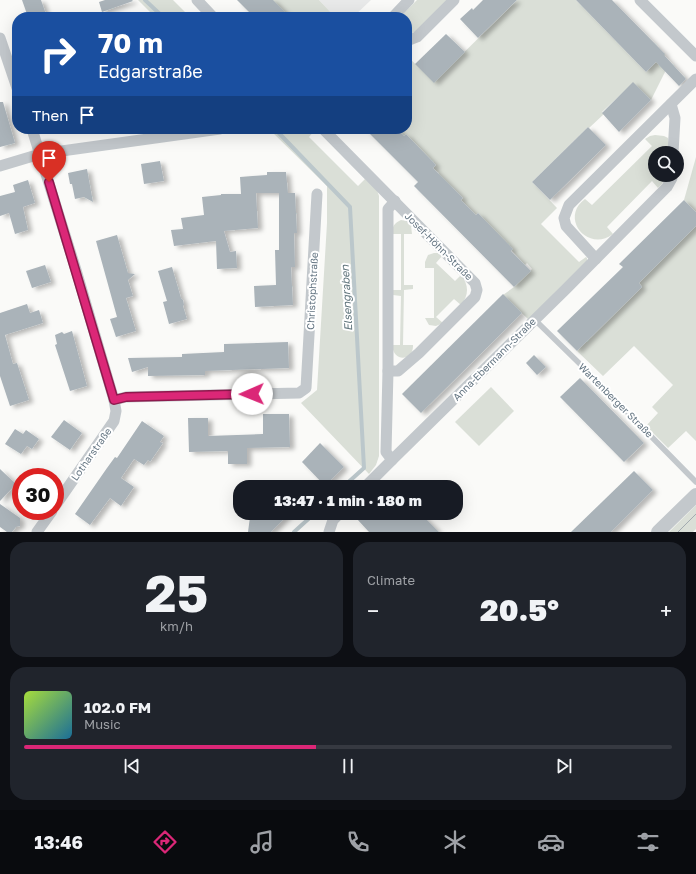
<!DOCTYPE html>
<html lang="en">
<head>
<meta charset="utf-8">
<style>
	body { margin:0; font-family:"Golos Text",sans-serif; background:#20242c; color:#f1f3f6; height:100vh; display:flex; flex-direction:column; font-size:15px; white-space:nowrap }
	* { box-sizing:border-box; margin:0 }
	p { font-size:13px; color:#9ea1a6 }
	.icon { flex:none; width:22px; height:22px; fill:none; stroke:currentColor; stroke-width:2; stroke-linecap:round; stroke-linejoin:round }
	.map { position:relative; height:532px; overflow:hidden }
	.sheet { display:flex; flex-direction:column; gap:10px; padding:10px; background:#0d0f14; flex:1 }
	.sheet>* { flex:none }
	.guide { position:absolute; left:12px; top:12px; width:400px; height:122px; border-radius:16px; box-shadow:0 4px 16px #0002; background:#1a4fa0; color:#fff; overflow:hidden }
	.controls { position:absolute; left:648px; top:146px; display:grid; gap:8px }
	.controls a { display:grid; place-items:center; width:36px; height:36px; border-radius:50%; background:#171b24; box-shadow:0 4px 16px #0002; font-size:20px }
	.speed { position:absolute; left:12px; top:468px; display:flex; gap:8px; font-size:20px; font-weight:700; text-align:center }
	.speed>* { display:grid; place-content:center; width:52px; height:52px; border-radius:50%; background:#171b24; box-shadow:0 4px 16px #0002; line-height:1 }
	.speed .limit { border:6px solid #d22; background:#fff; color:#111 }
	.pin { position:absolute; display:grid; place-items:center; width:34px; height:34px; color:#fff; margin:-41px -17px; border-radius:50% 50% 50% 0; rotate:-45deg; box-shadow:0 0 4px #0007 }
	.pin .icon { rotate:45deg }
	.me { position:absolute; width:44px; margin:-22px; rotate:269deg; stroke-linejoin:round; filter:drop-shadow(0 0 3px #0008) }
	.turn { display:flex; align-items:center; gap:14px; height:84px; padding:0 20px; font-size:18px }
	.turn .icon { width:52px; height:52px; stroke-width:2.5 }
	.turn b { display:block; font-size:28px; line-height:34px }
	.then { display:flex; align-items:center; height:38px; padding:0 20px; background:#0003; gap:8px; font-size:15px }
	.big { font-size:30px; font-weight:800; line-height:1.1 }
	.sheet .tile { flex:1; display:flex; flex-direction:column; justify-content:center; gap:6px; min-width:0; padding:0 14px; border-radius:16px; background:#20242c }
	.sheet .dial { align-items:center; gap:0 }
	.dial b { font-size:52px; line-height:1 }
	.song { display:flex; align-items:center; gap:12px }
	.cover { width:48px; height:48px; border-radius:6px; background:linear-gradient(135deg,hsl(80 70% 55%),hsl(200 70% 35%)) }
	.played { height:4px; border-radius:2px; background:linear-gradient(90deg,#db2777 45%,#363941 45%) }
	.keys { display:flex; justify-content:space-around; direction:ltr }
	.heat { display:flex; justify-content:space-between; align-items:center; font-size:22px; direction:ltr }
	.sheet .tiles { flex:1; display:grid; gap:10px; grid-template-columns:1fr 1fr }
	.tile:last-child { grid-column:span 2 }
	.trip { position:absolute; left:233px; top:480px; width:230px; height:40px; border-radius:16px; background:#171b24; box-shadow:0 4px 16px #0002; font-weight:800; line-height:40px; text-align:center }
	.tabs { display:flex; height:64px; justify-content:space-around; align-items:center; background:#090b0e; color:#9ea1a6 }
	.tabs .icon { width:28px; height:28px }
	.tabs .on { color:#db2777 }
	.tabs b { font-size:18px; color:#f1f3f6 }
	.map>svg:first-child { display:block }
	.built { fill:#e8e9e9 }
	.green { fill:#dadfd7 }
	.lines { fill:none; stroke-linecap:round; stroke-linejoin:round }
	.stream { stroke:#bbc7cb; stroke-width:4 }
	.building { fill:#aab3b9; filter:url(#shadow) }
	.service { stroke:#c3c8cc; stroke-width:5.5 }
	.minor { stroke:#c3c8cc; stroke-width:11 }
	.tertiary { stroke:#c3c8cc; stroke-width:14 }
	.tram { stroke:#a2aab0; stroke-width:1 }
	.route-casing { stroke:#8e194d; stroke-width:10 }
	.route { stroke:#db2777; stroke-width:7 }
	.labels { text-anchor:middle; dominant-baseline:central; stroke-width:4; stroke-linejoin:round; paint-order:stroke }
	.street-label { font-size:10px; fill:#657683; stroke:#fff }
	.water-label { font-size:11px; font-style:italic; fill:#60757c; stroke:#fff }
</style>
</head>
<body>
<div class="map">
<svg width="696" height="532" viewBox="0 0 696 532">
	<defs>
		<filter id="shadow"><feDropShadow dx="4.5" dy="2.5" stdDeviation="2" flood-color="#0004"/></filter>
	</defs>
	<rect width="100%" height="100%" fill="#fafaf8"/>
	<polygon class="built" points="319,0 371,0 353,17 335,17"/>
	<g class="green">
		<polygon points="138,0 173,0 190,17 155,17"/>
		<polygon points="273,0 319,0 335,17 290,17 288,14 286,16 272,2"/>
		<polygon points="417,0 447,0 415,32 407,35 407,17 400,17"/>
		<polygon points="517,0 576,0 646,72 665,53 665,72 651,100 633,83 602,112 604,114 589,128 588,127 532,182 557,208 541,224 579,262 586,257 587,258 587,262 529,320 503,295 514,287 532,269 527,263 525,265 478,213 476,215 461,200 463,198 453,188 437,176 439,173 433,168 436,165 406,134 404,136 398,129 407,129 407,56 434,82"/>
		<polygon points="269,129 300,129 305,134 310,129 315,129 315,130 309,137 358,186 365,179 377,190 379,196 379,456 376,465 369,474 301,403 317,390 327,223 327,186"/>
		<path d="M655,135L664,136L668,138L669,153H655V175H666L662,184L658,188L652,181L607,227L613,234C588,253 559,218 585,199L592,205L652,146L645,139L650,136Z"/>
		<polygon points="696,157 696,212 684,200"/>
		<path d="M401,220L407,221L411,226L412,234H404V285H413V289L404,290L403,345H413C414,360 394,364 392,345H400L401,296L393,295V290H401V234H392C392,227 394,223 401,220Z"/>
		<polygon points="696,226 696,441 686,431 668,448 646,426 658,413 652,407 673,385 634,346 603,376 577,351 642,287 639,283"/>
		<path d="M434,253H439L442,256L436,263L455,281L461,275C469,285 469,295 461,305L454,299L436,317L443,323L436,326L429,325L425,318H434V268H425V262L428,255Z"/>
		<polygon points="491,387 514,411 479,446 455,422"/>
		<polygon points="696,505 696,529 693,532 669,532"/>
	</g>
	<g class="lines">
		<g class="stream">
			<polyline points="145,0 163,17"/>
			<polyline points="275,129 350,207 364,468 343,487"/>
			<polyline points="294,532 315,513"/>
		</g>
	</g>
	<g class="building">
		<polygon points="22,0 41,0 47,17 28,17"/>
		<polygon points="105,0 132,0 133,1 102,12 99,2"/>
		<polygon points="237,0 273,0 290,17 254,17"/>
		<polygon points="483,0 517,0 478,38 460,19 472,8 473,10"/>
		<polygon points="576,0 612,0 665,54 664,55 686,79 679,86 656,62 646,72"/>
		<polygon points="446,34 465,52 434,83 415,64"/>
		<polygon points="633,82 651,100 619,132 602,113"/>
		<polygon points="0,102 3,102 15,143 0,147"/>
		<polygon points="588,127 606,145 550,200 532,182"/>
		<polygon points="365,129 398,129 404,136 406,134 436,165 433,168 463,198 461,200 476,215 478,213 513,249 511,251 531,271 514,287 414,186 418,182"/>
		<polygon points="160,161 164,181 144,184 141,164"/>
		<polygon points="87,169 93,202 84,197 75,199 72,184 70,184 68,173"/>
		<polygon points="267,172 286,172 288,193 295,193 297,233 294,233 295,267 291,267 293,305 255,307 254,286 276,285 275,250 279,250 279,193 256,193 258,228 224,231 230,252 236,251 237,268 217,269 216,241 174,246 171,230 183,229 181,218 204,215 202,197 221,195 221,194 241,194 240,177 267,175"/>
		<polygon points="28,180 35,203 23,207 28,230 15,234 9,213 0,216 0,196 15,192 13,185"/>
		<polygon points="684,200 696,212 696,226 639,283 642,287 577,351 557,331 623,267 619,264"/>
		<polygon points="117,235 128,273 135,274 128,280 133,296 126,298 136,331 116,337 110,319 117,317 96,241"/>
		<polygon points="45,265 51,282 32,288 26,271"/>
		<polygon points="172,267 181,298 183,300 184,305 183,306 187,319 169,324 163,302 167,301 158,271"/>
		<polygon points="503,294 522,313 421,413 402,394"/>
		<polygon points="27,304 30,313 39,310 43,323 5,335 13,364 17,363 29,400 10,406 0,376 0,313"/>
		<polygon points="72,331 87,386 70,391 55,345 57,344 55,335 62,332 64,334"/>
		<polygon points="288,342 289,368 205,371 205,375 148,376 148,367 132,372 128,358 182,357 182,354 224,352 224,344"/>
		<polygon points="534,355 546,367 537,375 526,363"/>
		<polygon points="580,378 644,443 624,462 560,397"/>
		<polygon points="263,414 289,414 290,447 247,448 247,464 228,464 228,451 189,452 188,418 208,418 208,436 263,434"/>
		<polygon points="64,420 82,433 70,450 51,437"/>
		<polygon points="142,421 164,436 160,442 163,443 150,462 148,460 144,465 134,459 121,478 134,487 121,506 110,498 90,525 75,514 107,468 115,457 117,458"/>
		<polygon points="15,429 23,434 26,430 39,439 32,449 27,446 21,454 5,444"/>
		<polygon points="320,443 344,467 325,486 302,462"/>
		<polygon points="0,469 16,484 0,501"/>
		<polygon points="634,471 653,490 611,532 571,532"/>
		<polygon points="0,504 20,518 20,526 16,527 12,532 7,532 0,527"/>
		<polygon points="259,513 290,513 271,532 248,532 250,517 255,517"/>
		<polygon points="363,513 420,513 439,532 369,532 357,519"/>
	</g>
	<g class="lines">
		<polyline class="service" points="534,319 579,363 696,482"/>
		<g class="minor">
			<polyline points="197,0 213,17"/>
			<polyline points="640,0 696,56"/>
			<polyline points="393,17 409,0"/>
			<polyline points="0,38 17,88"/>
			<polyline points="407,41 417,37 454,0"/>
			<polyline points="671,104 675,118 673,153"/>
			<polyline points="32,129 76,270 114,400 116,411 114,421 55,506"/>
			<polyline points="323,129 475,283 477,290 475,297 419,353 398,371 388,371"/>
			<polyline points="0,166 40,154 220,129"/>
			<polyline points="596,259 566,226 564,218 569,205 696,79"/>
			<polyline points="114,400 126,397 299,393 306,388 317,194"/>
			<polyline points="392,460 566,289 667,187 672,178 672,175"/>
			<polyline points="365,487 392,460 386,452 388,371 388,209 395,201"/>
			<polyline points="37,532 52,511"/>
			<polyline points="329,532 333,520 340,513"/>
		</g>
		<polyline class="tertiary" points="658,532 696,495"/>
		<polyline class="tram" points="678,532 696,514"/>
	</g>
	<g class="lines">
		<g class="route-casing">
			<polyline id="route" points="49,182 114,400 126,397 252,394"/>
		</g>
		<use href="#route" class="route"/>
	</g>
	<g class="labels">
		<g class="street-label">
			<text transform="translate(439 246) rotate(45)">Josef-Höhn-Straße</text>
			<text transform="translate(312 291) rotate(-87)">Christophstraße</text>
			<text transform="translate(494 359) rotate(-45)">Anna-Ebermann-Straße</text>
			<text transform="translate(616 400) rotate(45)">Wartenberger Straße</text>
			<text transform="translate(91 454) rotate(-55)">Lotharstraße</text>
		</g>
		<g class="water-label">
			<text transform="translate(346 298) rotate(-93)">Elsengraben</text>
		</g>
	</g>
</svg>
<div class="controls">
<a><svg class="icon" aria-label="search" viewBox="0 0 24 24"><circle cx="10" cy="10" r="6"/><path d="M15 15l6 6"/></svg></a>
</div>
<div class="speed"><div class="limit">30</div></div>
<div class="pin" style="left:49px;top:182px;background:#d93025"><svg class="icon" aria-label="arrive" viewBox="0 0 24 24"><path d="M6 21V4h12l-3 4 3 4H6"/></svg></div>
<svg class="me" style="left:252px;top:394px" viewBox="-20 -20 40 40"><circle r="19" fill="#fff"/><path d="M0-13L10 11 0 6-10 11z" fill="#db2777"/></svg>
<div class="trip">13:47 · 1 min · 180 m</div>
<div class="guide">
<div class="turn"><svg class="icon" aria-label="right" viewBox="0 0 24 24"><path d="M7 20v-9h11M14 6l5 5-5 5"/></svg><div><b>70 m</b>Edgarstraße</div></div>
<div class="then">Then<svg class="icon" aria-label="arrive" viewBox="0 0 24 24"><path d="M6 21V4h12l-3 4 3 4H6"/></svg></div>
</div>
</div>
<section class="sheet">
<div class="tiles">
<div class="tile dial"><b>25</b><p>km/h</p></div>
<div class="tile"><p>Climate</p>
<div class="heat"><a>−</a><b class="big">20.5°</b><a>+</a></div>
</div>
<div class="tile">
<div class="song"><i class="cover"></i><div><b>102.0 FM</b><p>Music</p></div></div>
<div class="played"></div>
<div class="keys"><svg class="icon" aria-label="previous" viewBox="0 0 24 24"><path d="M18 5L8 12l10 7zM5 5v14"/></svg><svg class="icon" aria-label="pause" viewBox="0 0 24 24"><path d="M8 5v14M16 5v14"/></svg><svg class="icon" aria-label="next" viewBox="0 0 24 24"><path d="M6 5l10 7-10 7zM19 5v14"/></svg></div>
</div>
</div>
</section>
<nav class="tabs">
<b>13:46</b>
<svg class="icon on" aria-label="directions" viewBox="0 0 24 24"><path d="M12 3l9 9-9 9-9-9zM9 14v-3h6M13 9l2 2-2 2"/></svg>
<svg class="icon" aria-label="music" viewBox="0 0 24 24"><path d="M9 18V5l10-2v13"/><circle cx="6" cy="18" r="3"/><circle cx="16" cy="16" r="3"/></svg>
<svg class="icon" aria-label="phone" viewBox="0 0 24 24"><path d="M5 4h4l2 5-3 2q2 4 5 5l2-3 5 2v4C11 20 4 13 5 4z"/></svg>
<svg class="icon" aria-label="climate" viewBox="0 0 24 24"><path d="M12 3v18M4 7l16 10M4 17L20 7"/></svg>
<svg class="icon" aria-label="car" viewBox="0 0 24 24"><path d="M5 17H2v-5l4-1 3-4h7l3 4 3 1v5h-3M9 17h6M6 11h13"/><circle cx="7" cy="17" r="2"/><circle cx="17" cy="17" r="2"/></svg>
<svg class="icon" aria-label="filters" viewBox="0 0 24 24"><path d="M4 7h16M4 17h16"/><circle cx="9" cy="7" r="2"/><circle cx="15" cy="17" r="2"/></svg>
</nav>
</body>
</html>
